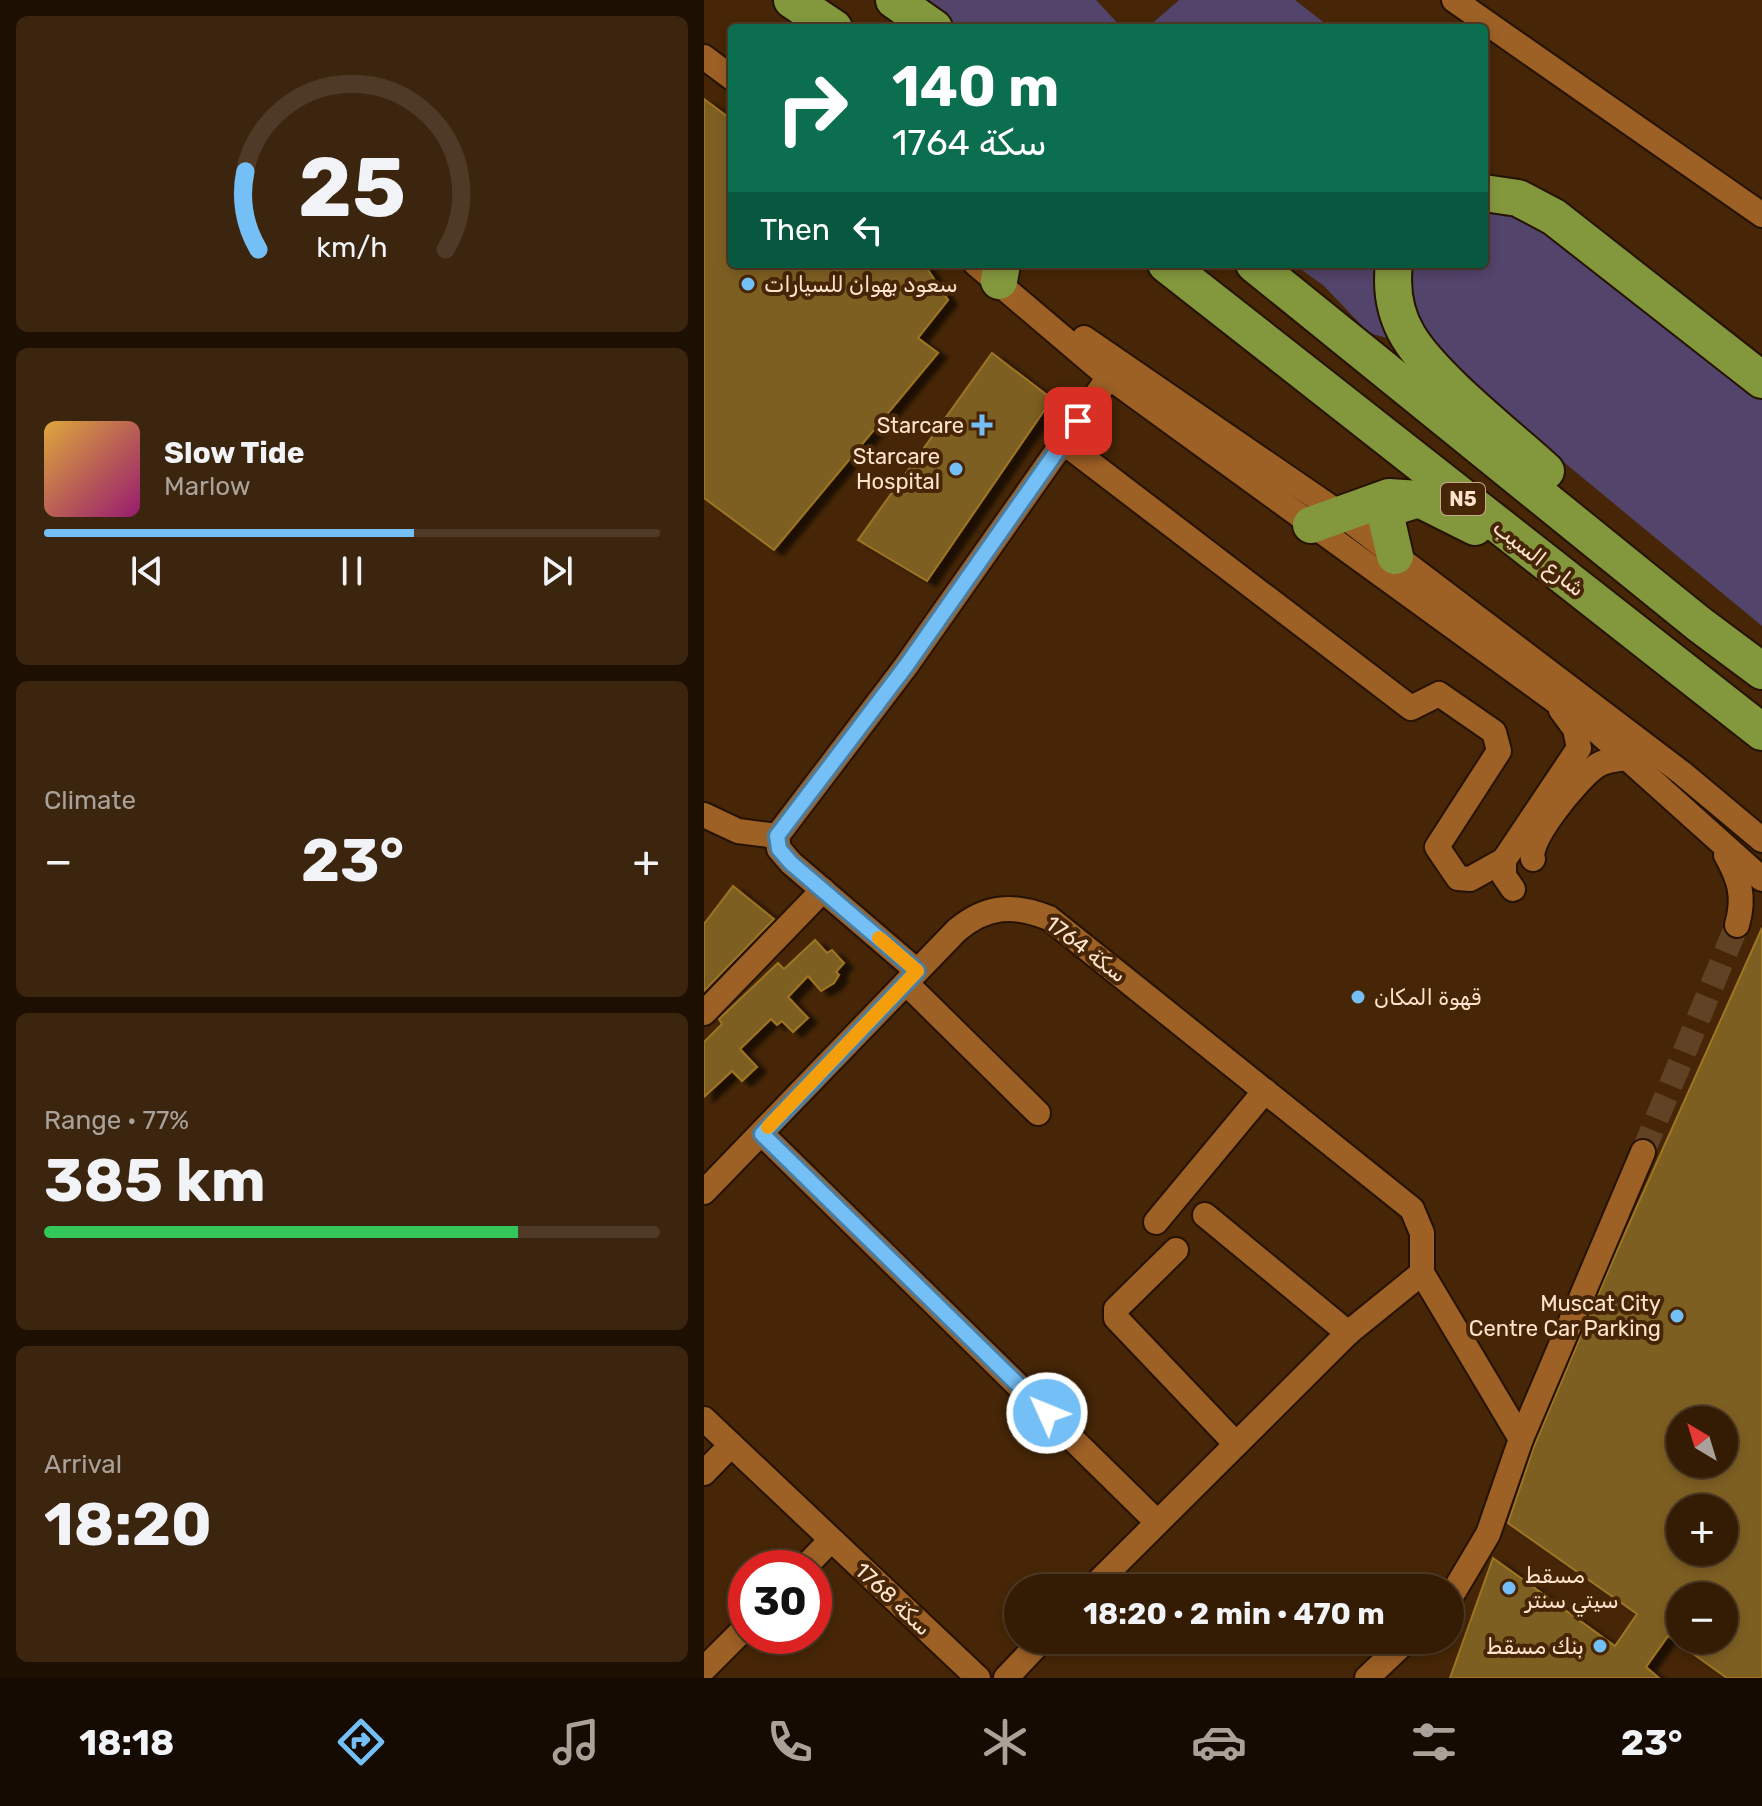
<!DOCTYPE html>
<html lang="en">
<head>
<meta charset="utf-8">
<style>
	body { margin:0; font-family:Rubik,Vazirmatn,sans-serif; background:#3c250e; color:#f1f3f6; height:100vh; display:flex; flex-direction:column; font-size:30px; white-space:nowrap }
	* { box-sizing:border-box; margin:0 }
	p { font-size:26px; color:#a9a19a }
	.icon { flex:none; width:44px; height:44px; fill:none; stroke:currentColor; stroke-width:2; stroke-linecap:round; stroke-linejoin:round }
	.map { position:relative; flex:1; overflow:hidden }
	.sheet { display:flex; flex-direction:column; gap:16px; padding:16px; background:#1d0f02; width:704px }
	.sheet>* { flex:none }
	.guide { position:absolute; left:24px; top:24px; width:760px; height:244px; border-radius:8px; box-shadow:0 4px 12px #0003,0 0 0 2px #4e3a26; background:#0b6e4f; color:#fff; overflow:hidden }
	.needle { width:52px; rotate:322deg }
	.fabs { position:absolute; left:962px; top:1406px; display:grid; gap:16px }
	.fabs a { display:grid; place-items:center; width:72px; height:72px; border-radius:50%; background:#341c04; box-shadow:0 4px 12px #0003,0 0 0 2px #4e3a26; font-size:40px }
	.speed { position:absolute; left:24px; top:1550px; display:flex; gap:16px; font-size:40px; font-weight:700; text-align:center }
	.speed>* { display:grid; place-content:center; width:104px; height:104px; border-radius:50%; background:#341c04; box-shadow:0 4px 12px #0003,0 0 0 2px #4e3a26; line-height:1 }
	.speed .limit { border:12px solid #d22; background:#fff; color:#111 }
	.pin { position:absolute; display:grid; place-items:center; width:68px; height:68px; color:#fff; margin:-34px; border-radius:16px; box-shadow:0 4px 12px #0006 }
	.me { position:absolute; width:88px; margin:-44px; rotate:314deg; stroke-linejoin:round; filter:drop-shadow(0 0 6px #0008) }
	.turn { display:flex; align-items:center; gap:28px; height:168px; padding:0 32px; font-size:36px }
	.turn .icon { width:104px; height:104px; stroke-width:2.5 }
	.turn b { display:block; font-size:56px; line-height:68px }
	.then { display:flex; align-items:center; height:76px; padding:0 32px; background:#0003; gap:16px; font-size:30px }
	.big { font-size:60px; font-weight:700; line-height:1.1 }
	.sheet .card { flex:1; display:flex; flex-direction:column; justify-content:center; gap:12px; min-width:0; padding:0 28px; border-radius:12px; background:#3c250e }
	.sheet .dial { align-items:center; gap:0 }
	.dial svg { height:208px; overflow:visible; fill:none; stroke:#4e3a26; stroke-width:7; stroke-linecap:round; text-anchor:middle }
	.dial text { fill:#f1f3f6; stroke:none }
	.song { display:flex; align-items:center; gap:24px }
	.cover { width:96px; height:96px; border-radius:12px; background:linear-gradient(135deg,hsl(40 70% 55%),hsl(320 70% 35%)) }
	.played { height:8px; border-radius:4px; background:linear-gradient(90deg,#74c0f6 60%,#4e3a26 60%) }
	.keys { display:flex; justify-content:space-around; direction:ltr }
	.heat { display:flex; justify-content:space-between; align-items:center; font-size:44px; direction:ltr }
	.charge { height:12px; border-radius:6px; background:linear-gradient(90deg,#34c759 77%,#4e3a26 0) }
	.trip { position:absolute; left:300px; top:1574px; width:460px; height:80px; border-radius:40px; background:#341c04; box-shadow:0 4px 12px #0003,0 0 0 2px #4e3a26; font-weight:700; line-height:80px; text-align:center }
	.dock { display:flex; height:128px; justify-content:space-around; align-items:center; background:#150b02; color:#a9a19a }
	.dock .icon { width:56px; height:56px }
	.dock .on { color:#74c0f6 }
	.dock b { font-size:36px; color:#f1f3f6 }
	main { display:flex; flex:1; min-height:0 }
	.map>svg:first-child { display:block }
	.green { fill:#52446a }
	.building { fill:#7e5f23; stroke:#9e7523; stroke-width:2; fill-rule:evenodd; filter:url(#shadow) }
	.lines { fill:none; stroke-linecap:round; stroke-linejoin:round }
	.minor-tunnel { stroke:#624224; stroke-width:24; stroke-dasharray:24 12; stroke-linecap:butt }
	.minor-casing { stroke:#251202; stroke-width:28 }
	.highway-casing { stroke:#251202; stroke-width:40 }
	.minor { stroke:#9d6025; stroke-width:24 }
	.highway { stroke:#83983d; stroke-width:36 }
	.route-casing { stroke:#4b7da0; stroke-width:20 }
	.route { stroke:#74c0f6; stroke-width:14 }
	.slow { stroke:#f59e0b; stroke-width:14 }
	.poi-dot { fill:#74c0f6; stroke:#462606; stroke-width:3 }
	.labels { text-anchor:middle; dominant-baseline:central; stroke-width:8; stroke-linejoin:round; paint-order:stroke }
	.shield { fill:#462606; stroke:#c8aa91; stroke-width:2 }
	.shield-label { font-size:20px; font-weight:bold; fill:#ffe3cc }
	.poi-label { font-size:22px; fill:#ffe3cc; stroke:#462606; text-anchor:end }
	.street-label { font-size:22px; fill:#ffe3cc; stroke:#462606 }
</style>
</head>
<body>
<main>
<section class="sheet">
<div class="card dial"><svg viewBox="0 0 100 80">
<path d="M14 69A42 42 0 1 1 86 69"/>
<path d="M14 69A42 42 0 0 1 9 39" stroke="#74c0f6"/>
<text x="50" y="56" font-size="32" font-weight="700">25</text>
<text x="50" y="72" font-size="11">km/h</text>
</svg></div>
<div class="card">
<div class="song"><i class="cover"></i><div><b>Slow Tide</b><p>Marlow</p></div></div>
<div class="played"></div>
<div class="keys"><svg class="icon" aria-label="previous" viewBox="0 0 24 24"><path d="M18 5L8 12l10 7zM5 5v14"/></svg><svg class="icon" aria-label="pause" viewBox="0 0 24 24"><path d="M8 5v14M16 5v14"/></svg><svg class="icon" aria-label="next" viewBox="0 0 24 24"><path d="M6 5l10 7-10 7zM19 5v14"/></svg></div>
</div>
<div class="card"><p>Climate</p>
<div class="heat"><a>−</a><b class="big">23°</b><a>+</a></div>
</div>
<div class="card"><p>Range · 77%</p><b class="big">385 km</b><div class="charge"></div></div>
<div class="card"><p>Arrival</p><b class="big">18:20</b></div>
</section>
<div class="map">
<svg width="1058" height="1678" viewBox="0 0 1058 1678">
	<defs>
		<filter id="shadow"><feDropShadow dx="9" dy="5" stdDeviation="2" flood-color="#0009"/></filter>
	</defs>
	<rect width="100%" height="100%" fill="#462606"/>
	<g class="green">
		<polygon points="219,0 392,0 418,28 258,28"/>
		<polygon points="475,0 591,0 627,28 443,28"/>
		<polygon points="780,208 816,214 1058,394 1058,626 758,378 712,325 702,264 780,264"/>
		<polygon points="589,264 670,264 670,294 683,338 665,333 619,285"/>
	</g>
	<g class="building">
		<polygon points="0,99 28,120 28,264 220,264 244,300 214,338 234,353 70,550 0,498"/>
		<polygon points="288,353 348,399 223,581 154,540"/>
		<polygon points="29,886 70,919 0,991 0,924"/>
		<path d="M1058,928V1678H1023L964,1636L942,1667L955,1678H746L789,1558L911,1646L933,1614L804,1523L831,1444L913,1251ZM976,1420H1020V1464H976ZM976,1508H1020V1552H976ZM976,1596H1020V1640H976Z"/>
		<polygon points="111,940 123,953 128,950 140,963 132,972 135,975 130,983 117,991 104,976 84,997 104,1018 89,1032 78,1021 73,1025 67,1019 36,1049 53,1067 38,1081 28,1071 0,1097 0,1042 18,1024 15,1019 74,963 80,969"/>
	</g>
	<g class="lines">
		<polyline class="minor-tunnel" points="939,1152 1033,925"/>
		<g class="minor-casing">
			<g id="minor">
				<polyline points="750,0 1058,215"/>
				<polyline points="0,57 28,78"/>
				<polyline points="272,264 405,377 894,732 1058,879"/>
				<polyline points="380,338 638,515 978,773 1058,840"/>
				<polyline points="359,442 707,708 735,694 790,732 795,751 733,847 754,878 766,879 800,860"/>
				<polyline points="0,815 34,831 73,836"/>
				<path d="M1022,855C1036,880 1041,897 1033,925"/>
				<path d="M829,859C822,841 874,779 891,767C901,759 916,759 928,758"/>
				<polyline points="809,889 800,876 800,860 875,748 871,729 857,710"/>
				<polyline points="213,971 87,863 75,849 73,836 202,666 405,377"/>
				<polyline points="202,983 334,1113"/>
				<polyline points="0,1013 119,890"/>
				<polyline points="58,1134 452,1521"/>
				<path d="M0,1192L253,930C283,905 310,904 345,918L708,1209L718,1233V1273L644,1333L388,1588"/>
				<polyline points="501,1215 644,1333"/>
				<polyline points="452,1222 561,1091"/>
				<polyline points="472,1250 412,1309 412,1318 532,1444"/>
				<polyline points="718,1273 817,1439"/>
				<polyline points="0,1419 274,1678"/>
				<polyline points="0,1473 27,1445"/>
				<polyline points="100,1568 126,1541"/>
				<polyline points="746,1598 784,1534 817,1439 939,1152"/>
				<polyline points="0,1669 42,1627"/>
				<polyline points="302,1678 338,1640"/>
				<polyline points="663,1678 703,1640"/>
			</g>
		</g>
		<g class="highway-casing">
			<g id="highway">
				<polyline points="88,0 130,28"/>
				<polyline points="190,0 230,28"/>
				<polyline points="780,193 814,198 850,217 1058,380"/>
				<polyline points="462,264 1058,732"/>
				<polyline points="550,264 995,624 1058,671"/>
				<path d="M690,264C687,289 691,314 704,336C729,378 804,436 842,471"/>
				<polyline points="295,281 298,264"/>
				<polyline points="607,525 685,497 715,499 771,527"/>
				<polyline points="691,556 682,517 689,507 715,499"/>
			</g>
		</g>
		<use href="#minor" class="minor"/>
		<use href="#highway" class="highway"/>
	</g>
	<g class="lines">
		<g class="route-casing">
			<polyline id="route" points="343,1413 58,1134 213,971 87,863 75,849 73,836 202,666 374,421"/>
		</g>
		<use href="#route" class="route"/>
		<polyline class="slow" points="64,1127 213,971 175,938"/>
	</g>
	<g class="poi-dot">
		<circle cx="44" cy="284" r="8"/>
		<path d="M274 413h8v8h8v8h-8v8h-8v-8h-8v-8h8z"/>
		<circle cx="252" cy="469" r="8"/>
		<circle cx="654" cy="997" r="8"/>
		<circle cx="973" cy="1316" r="8"/>
		<circle cx="805" cy="1588" r="8"/>
		<circle cx="896" cy="1646" r="8"/>
	</g>
	<g class="labels">
		<rect class="shield" x="737" y="483" width="44" height="32" rx="6"/>
		<g class="shield-label">
			<text x="759" y="499">N5</text>
		</g>
		<g class="poi-label">
			<text x="60" y="284" text-anchor="start">سعود بهوان للسيارات</text>
			<text x="260" y="425">Starcare</text>
			<text x="236" y="456">Starcare<tspan x="236" dy="25">Hospital</tspan></text>
			<text x="670" y="997" text-anchor="start">قهوة المكان</text>
			<text x="957" y="1303">Muscat City<tspan x="957" dy="25">Centre Car Parking</tspan></text>
			<text x="821" y="1575" text-anchor="start">مسقط<tspan x="821" dy="25">سيتي سنتر</tspan></text>
			<text x="880" y="1646">بنك مسقط</text>
		</g>
		<g class="street-label">
			<text transform="translate(835 558) rotate(38)">شارع السيب</text>
			<text transform="translate(382 949) rotate(37)">سكة 1764</text>
			<text transform="translate(189 1599) rotate(43)">سكة 1768</text>
		</g>
	</g>
</svg>
<div class="fabs">
<a><svg class="needle" viewBox="-14 -14 28 28"><path d="M0-13l5 13h-10z" fill="#e53935"/><path d="M0 13l5-13h-10z" fill="#a9a19a"/></svg></a>
<a>+</a>
<a>−</a>
</div>
<div class="speed"><div class="limit">30</div></div>
<div class="pin" style="left:374px;top:421px;background:#d93025"><svg class="icon" aria-label="arrive" viewBox="0 0 24 24"><path d="M6 21V4h12l-3 4 3 4H6"/></svg></div>
<svg class="me" style="left:343px;top:1413px" viewBox="-20 -20 40 40"><circle r="17" fill="#74c0f6" stroke="#fff" stroke-width="3"/><path d="M0-11L8 9 0 5-8 9z" fill="#fff"/></svg>
<div class="trip">18:20 · 2 min · 470 m</div>
<div class="guide">
<div class="turn"><svg class="icon" aria-label="right" viewBox="0 0 24 24"><path d="M7 20v-9h11M14 6l5 5-5 5"/></svg><div><b>140 m</b>سكة 1764</div></div>
<div class="then">Then<svg class="icon" aria-label="left" viewBox="0 0 24 24"><path d="M17 20v-9H6M10 6l-5 5 5 5"/></svg></div>
</div>
</div>
</main>
<nav class="dock">
<b>18:18</b>
<svg class="icon on" aria-label="directions" viewBox="0 0 24 24"><path d="M12 3l9 9-9 9-9-9zM9 14v-3h6M13 9l2 2-2 2"/></svg>
<svg class="icon" aria-label="music" viewBox="0 0 24 24"><path d="M9 18V5l10-2v13"/><circle cx="6" cy="18" r="3"/><circle cx="16" cy="16" r="3"/></svg>
<svg class="icon" aria-label="phone" viewBox="0 0 24 24"><path d="M5 4h4l2 5-3 2q2 4 5 5l2-3 5 2v4C11 20 4 13 5 4z"/></svg>
<svg class="icon" aria-label="climate" viewBox="0 0 24 24"><path d="M12 3v18M4 7l16 10M4 17L20 7"/></svg>
<svg class="icon" aria-label="car" viewBox="0 0 24 24"><path d="M5 17H2v-5l4-1 3-4h7l3 4 3 1v5h-3M9 17h6M6 11h13"/><circle cx="7" cy="17" r="2"/><circle cx="17" cy="17" r="2"/></svg>
<svg class="icon" aria-label="filters" viewBox="0 0 24 24"><path d="M4 7h16M4 17h16"/><circle cx="9" cy="7" r="2"/><circle cx="15" cy="17" r="2"/></svg>
<b>23°</b>
</nav>
</body>
</html>
